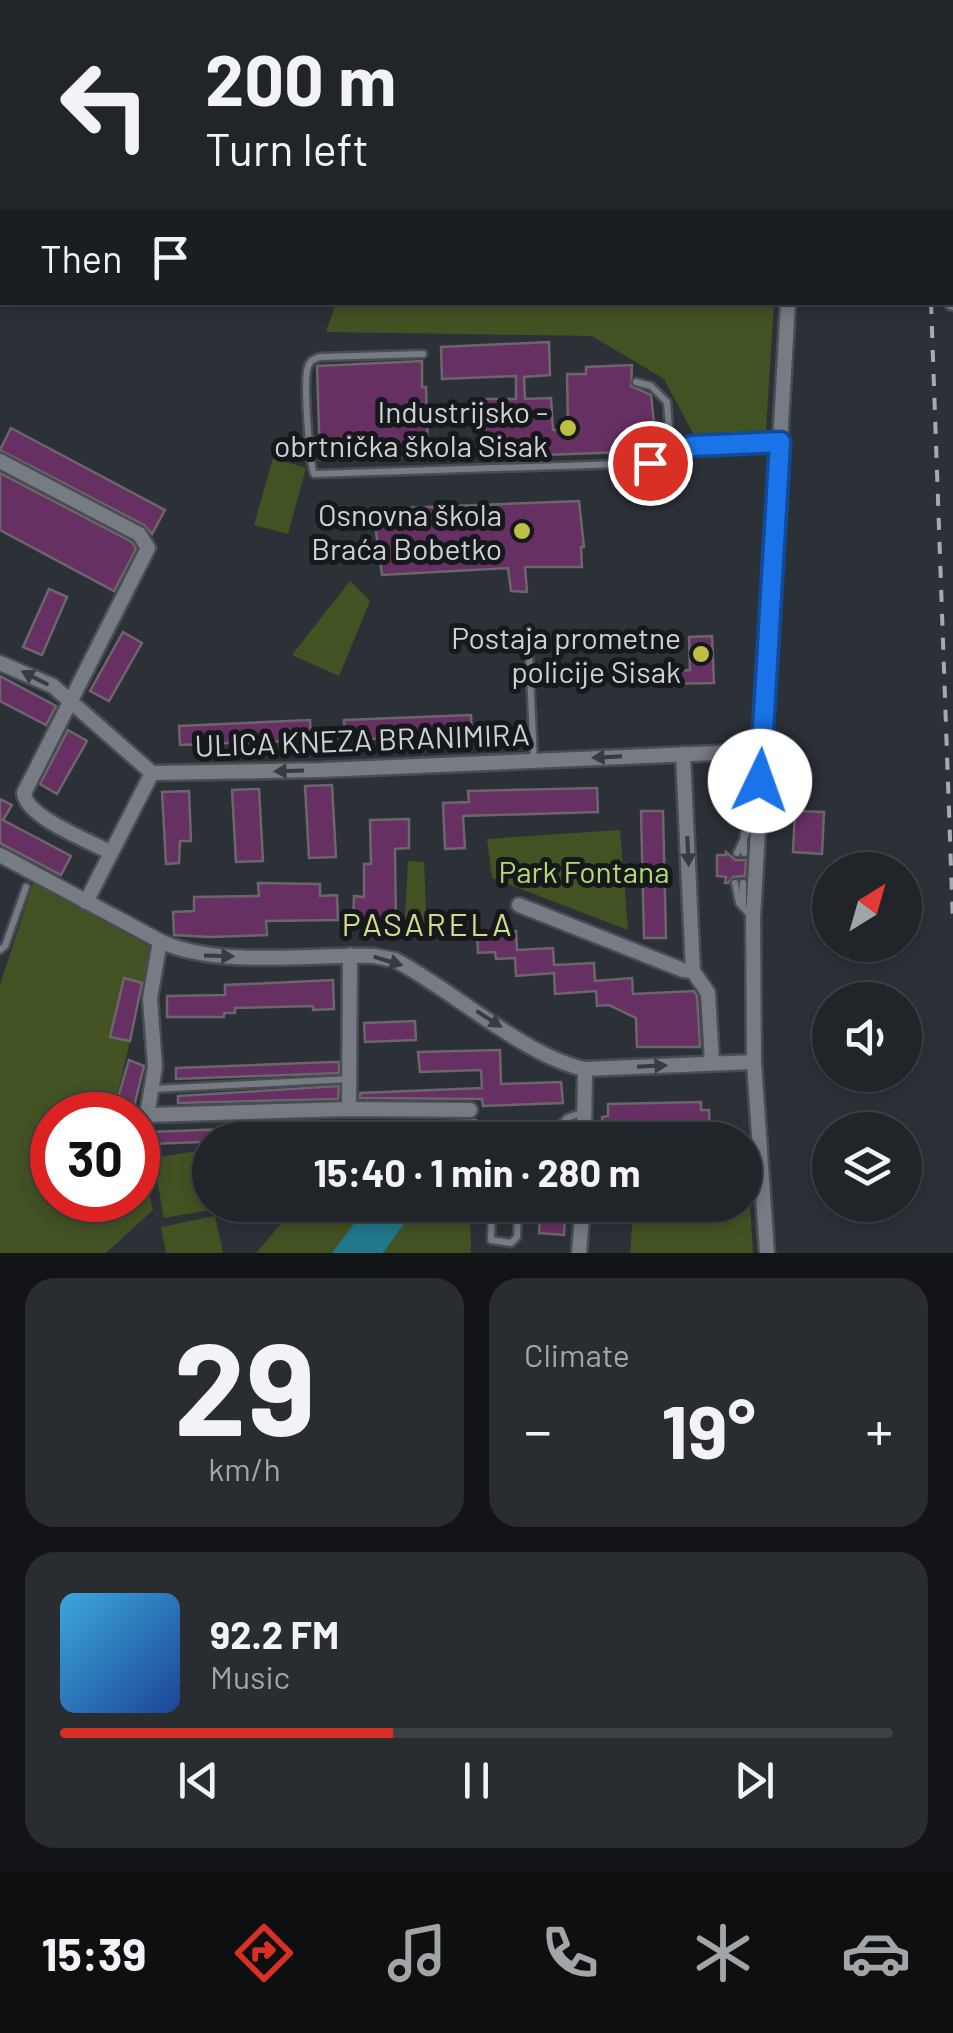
<!DOCTYPE html>
<html lang="en">
<head>
<meta charset="utf-8">
<style>
	body { margin:0; font-family:Barlow,sans-serif; background:#292d32; color:#f1f3f6; height:100vh; display:flex; flex-direction:column; font-size:38px; white-space:nowrap }
	* { box-sizing:border-box; margin:0 }
	p { font-size:32px; color:#a2a5a8 }
	.icon { flex:none; width:55px; height:55px; fill:none; stroke:currentColor; stroke-width:2; stroke-linecap:round; stroke-linejoin:round }
	.map { position:relative; height:1253px; overflow:hidden }
	.side { display:flex; flex-direction:column; gap:25px; padding:25px; background:#121417; flex:1 }
	.side>* { flex:none }
	.guide { position:absolute; left:0px; top:0px; width:955px; height:305px; box-shadow:0 5px 15px #0003,0 0 0 2px #3e4247; background:#21252a; color:#f1f3f6; overflow:hidden }
	.needle { width:65px; rotate:37deg }
	.fabs { position:absolute; left:812px; top:852px; display:grid; gap:20px }
	.fabs a { display:grid; place-items:center; width:110px; height:110px; border-radius:50%; background:#21252a; box-shadow:0 5px 15px #0003,0 0 0 2px #3e4247; font-size:50px }
	.speed { position:absolute; left:30px; top:1092px; display:flex; gap:20px; font-size:50px; font-weight:700; text-align:center }
	.speed>* { display:grid; place-content:center; width:130px; height:130px; border-radius:50%; background:#21252a; box-shadow:0 5px 15px #0003,0 0 0 2px #3e4247; line-height:1 }
	.speed .limit { border:15px solid #d22; background:#fff; color:#111 }
	.pin { position:absolute; display:grid; place-items:center; width:85px; height:85px; color:#fff; margin:-42px; border:5px solid #fff; border-radius:50%; box-shadow:0 2px 10px #0007 }
	.me { position:absolute; width:110px; margin:-55px; rotate:3deg; stroke-linejoin:round; filter:drop-shadow(0 0 8px #0008) }
	.turn { display:flex; align-items:center; gap:35px; height:210px; padding:0 40px; font-size:45px }
	.turn .icon { width:130px; height:130px; stroke-width:2.5 }
	.turn b { display:block; font-size:70px; line-height:85px }
	.then { display:flex; align-items:center; height:95px; padding:0 40px; background:#0003; gap:20px; font-size:38px }
	.big { font-size:75px; font-weight:700; line-height:1.1 }
	.side .widget { flex:1; display:flex; flex-direction:column; justify-content:center; gap:15px; min-width:0; padding:0 35px; border-radius:30px; background:#292d32 }
	.side .dial { align-items:center; gap:0 }
	.dial b { font-size:130px; line-height:1 }
	.song { display:flex; align-items:center; gap:30px }
	.cover { width:120px; height:120px; border-radius:15px; background:linear-gradient(135deg,hsl(200 70% 55%),hsl(220 70% 35%)) }
	.played { height:10px; border-radius:5px; background:linear-gradient(90deg,#d93025 40%,#3e4247 40%) }
	.keys { display:flex; justify-content:space-around; direction:ltr }
	.heat { display:flex; justify-content:space-between; align-items:center; font-size:55px; direction:ltr }
	.side .tiles { flex:1; display:grid; gap:25px; grid-template-columns:1fr 1fr }
	.widget:last-child { grid-column:span 2 }
	.trip { position:absolute; left:192px; top:1122px; width:570px; height:100px; border-radius:50px; background:#21252a; box-shadow:0 5px 15px #0003,0 0 0 2px #3e4247; font-weight:700; line-height:100px; text-align:center }
	.menu { display:flex; height:160px; justify-content:space-around; align-items:center; background:#0d0f11; color:#a2a5a8 }
	.menu .icon { width:70px; height:70px }
	.menu .selected { color:#d93025 }
	.menu b { font-size:45px; color:#f1f3f6 }
	.map>svg:first-child { display:block }
	.green { fill:#435223 }
	.water { fill:#21788b }
	.building { fill:#673062; stroke:#6d656c; stroke-width:2.5 }
	.lines { fill:none; stroke-linecap:round; stroke-linejoin:round }
	.service-casing { stroke:#484d52; stroke-width:11 }
	.minor-casing { stroke:#484d52; stroke-width:19 }
	.secondary-casing { stroke:#484d52; stroke-width:25 }
	.service { stroke:#767b84; stroke-width:6 }
	.minor { stroke:#767b84; stroke-width:14 }
	.secondary { stroke:#767b84; stroke-width:20 }
	.rail { stroke:#a6aaaf; stroke-width:4; stroke-dasharray:12 12; stroke-linecap:butt }
	.oneway { fill:#383b40 }
	.route-casing { stroke:#114b97; stroke-width:25 }
	.route { stroke:#1a73e8; stroke-width:18 }
	.poi-dot { fill:#bcbf44; stroke:#16191c; stroke-width:4 }
	.labels { text-anchor:middle; dominant-baseline:central; stroke-width:10; stroke-linejoin:round; paint-order:stroke }
	.poi-label { font-size:30px; fill:#ced1d6; stroke:#16191c; text-anchor:end }
	.street-label { font-size:30px; fill:#ced1d6; stroke:#16191c }
	.park-label { font-size:30px; fill:#b7d872; stroke:#16191c }
	.neighbourhood-label { font-size:32px; letter-spacing:2.5px; fill:#d4d88a; stroke:#16191c }
</style>
</head>
<body>
<div class="map">
<svg width="953" height="1253" viewBox="0 0 953 1253">
	<rect width="100%" height="100%" fill="#2c3138"/>
	<g class="green">
		<polygon points="336,303 774,303 766,430 694,435 664,379 592,336 326,332"/>
		<polygon points="273,458 306,468 288,534 254,525"/>
		<polygon points="350,581 370,601 339,676 292,655"/>
		<polygon points="620,830 628,930 492,878 487,839"/>
		<polygon points="408,861 424,862 427,934 404,935"/>
		<polygon points="33,883 153,948 144,983 125,979 111,1036 130,1041 113,1115 52,1115 52,1200 138,1200 138,1149 153,1210 106,1253 0,1253 0,985"/>
		<polygon points="210,1149 210,1205 223,1208 164,1218 153,1158"/>
		<polygon points="297,1205 470,1205 471,1253 256,1253"/>
		<polygon points="750,1207 753,1253 630,1253 633,1215"/>
		<polygon points="215,1216 223,1253 166,1253 161,1227"/>
	</g>
	<polygon class="water" points="368,1205 391,1205 408,1218 383,1253 332,1253"/>
	<g class="building">
		<polygon points="549,342 550,375 524,377 525,399 551,398 553,430 568,430 567,374 586,374 586,367 632,365 631,386 651,395 655,432 653,451 486,457 485,399 516,399 516,376 442,379 441,347"/>
		<polygon points="422,361 422,387 426,387 428,450 403,450 403,457 320,460 317,366"/>
		<polygon points="11,428 165,510 152,534 144,525 0,450"/>
		<polygon points="0,473 132,542 136,549 114,591 0,530"/>
		<polygon points="579,501 584,547 581,547 582,567 525,567 527,592 511,591 508,568 382,575 375,525 380,525 380,509"/>
		<polygon points="49,589 67,597 42,655 23,647"/>
		<polygon points="123,632 142,643 109,701 90,691"/>
		<polygon points="712,636 714,683 659,684 658,672 690,670 689,637"/>
		<polygon points="0,676 56,706 46,725 0,701"/>
		<polygon points="471,715 472,735 345,740 344,720"/>
		<polygon points="310,720 311,740 180,745 179,726"/>
		<polygon points="68,730 87,741 57,794 40,784"/>
		<polygon points="332,785 336,857 309,858 305,786"/>
		<polygon points="597,788 598,812 463,816 465,848 445,849 443,803 469,802 468,791"/>
		<polygon points="259,789 263,861 236,862 232,790"/>
		<polygon points="189,791 191,841 180,841 179,863 166,864 162,792"/>
		<polygon points="0,799 12,805 3,820 71,856 61,875 0,843"/>
		<polygon points="641,811 663,811 666,938 644,938"/>
		<polygon points="795,811 824,812 822,854 793,852"/>
		<polygon points="409,819 409,848 395,849 396,925 353,924 354,896 364,897 364,864 371,864 370,820"/>
		<polygon points="726,852 735,860 746,860 745,876 733,877 728,883 725,883 726,877 717,876 717,855 726,855"/>
		<polygon points="258,883 320,884 320,896 337,895 338,920 266,921 267,935 209,937 174,935 173,912 194,911 194,897 259,896"/>
		<polygon points="516,931 517,950 553,948 554,965 594,963 595,981 632,978 633,994 694,991 697,996 700,1047 637,1047 636,1018 609,1005 597,1006 596,991 555,994 554,973 516,976 515,958 496,959 495,952 478,953 477,934"/>
		<polygon points="124,978 142,983 130,1041 110,1037"/>
		<polygon points="333,980 334,1009 313,1010 313,1006 235,1008 235,1013 224,1013 224,1017 167,1017 167,996 225,995 225,985"/>
		<polygon points="415,1021 416,1040 365,1042 364,1023"/>
		<polygon points="500,1050 501,1084 561,1082 563,1103 483,1106 482,1099 360,1098 360,1093 482,1088 481,1070 420,1072 418,1052"/>
		<polygon points="129,1060 144,1066 132,1115 113,1115"/>
		<polygon points="331,1062 339,1062 339,1073 176,1079 176,1068"/>
		<polygon points="339,1086 338,1099 178,1103 178,1096"/>
		<polygon points="701,1102 701,1110 709,1110 710,1140 603,1140 602,1117 608,1116 608,1104"/>
		<polygon points="476,1120 477,1131 366,1135 366,1125"/>
		<polygon points="333,1125 333,1137 151,1144 150,1132"/>
		<polygon points="541,1205 566,1205 564,1235 539,1233"/>
	</g>
	<g class="lines">
		<g class="service-casing">
			<g id="service">
				<polyline points="833,2 834,0"/>
				<path d="M423,354L320,357C313,360 311,359 308,367C303,380 309,460 314,474L650,463L692,446L778,441"/>
				<polyline points="636,382 651,386 667,402 671,454"/>
				<polyline points="528,632 534,760"/>
				<polyline points="737,853 754,817"/>
				<polyline points="744,853 744,834"/>
				<polyline points="735,883 739,903 751,916"/>
				<polyline points="743,883 743,907"/>
				<polyline points="0,950 5,946 26,887"/>
				<polyline points="153,1089 350,1079"/>
				<polyline points="545,1140 567,1118 584,1112"/>
				<polyline points="492,1205 491,1240 511,1243 517,1237 518,1205"/>
			</g>
		</g>
		<g class="minor-casing">
			<g id="minor">
				<polyline points="864,2 864,0"/>
				<path d="M0,461L139,534L148,548L24,793C26,817 89,841 110,852"/>
				<polyline points="0,663 53,686 152,773 322,770 762,751"/>
				<polyline points="683,754 693,971 708,993 712,1063"/>
				<path d="M0,855L160,941C216,968 311,954 374,956L395,960C454,991 524,1056 585,1069L754,1062"/>
				<polyline points="86,902 152,773"/>
				<polyline points="519,905 683,970 693,971"/>
				<polyline points="160,941 150,998 155,1067 147,1115 349,1109 470,1110"/>
				<polyline points="349,1109 350,955"/>
				<polyline points="584,1140 585,1069"/>
				<polyline points="579,1253 583,1205"/>
				<polyline points="767,1253 754,1062 753,918 788,302"/>
			</g>
		</g>
		<g class="secondary-casing">
			<g id="secondary">
				<polyline points="914,0 915,2"/>
				<polyline points="952,290 953,300"/>
			</g>
		</g>
		<use href="#service" class="service"/>
		<use href="#minor" class="minor"/>
		<use href="#secondary" class="secondary"/>
		<g class="rail">
			<polyline points="883,0 885,2"/>
			<polyline points="931,302 953,924"/>
		</g>
	</g>
	<defs><path id="oneway-solid" d="M-6-.8H1V-3.2L6.5 0L1 3.2V.8H-6Z" transform="scale(2.5)"/></defs>
	<g class="oneway">
		<use href="#oneway-solid" transform="translate(35 678) rotate(-153)"/>
		<use href="#oneway-solid" transform="translate(607 757) rotate(177)"/>
		<use href="#oneway-solid" transform="translate(289 771) rotate(178)"/>
		<use href="#oneway-solid" transform="translate(688 851) rotate(87)"/>
		<use href="#oneway-solid" transform="translate(219 956) rotate(2)"/>
		<use href="#oneway-solid" transform="translate(388 961) rotate(17)"/>
		<use href="#oneway-solid" transform="translate(489 1019) rotate(33)"/>
		<use href="#oneway-solid" transform="translate(652 1066) rotate(-3)"/>
	</g>
	<g class="lines">
		<g class="route-casing">
			<polyline id="route" points="650,463 692,446 780,442 760,781"/>
		</g>
		<use href="#route" class="route"/>
	</g>
	<g class="poi-dot">
		<circle cx="568" cy="428" r="10"/>
		<circle cx="522" cy="531" r="10"/>
		<circle cx="701" cy="654" r="10"/>
	</g>
	<g class="labels">
		<g class="poi-label">
			<text x="548" y="411">Industrijsko -<tspan x="548" dy="34">obrtnička škola Sisak</tspan></text>
			<text x="502" y="514">Osnovna škola<tspan x="502" dy="34">Braća Bobetko</tspan></text>
			<text x="681" y="637">Postaja prometne<tspan x="681" dy="34">policije Sisak</tspan></text>
		</g>
		<g class="street-label">
			<text transform="translate(362 739) rotate(-2)">ULICA KNEZA BRANIMIRA</text>
		</g>
		<g class="park-label">
			<text x="584" y="871">Park Fontana</text>
		</g>
		<g class="neighbourhood-label">
			<text x="428" y="923">PASARELA</text>
		</g>
	</g>
</svg>
<div class="fabs">
<a><svg class="needle" viewBox="-14 -14 28 28"><path d="M0-13l5 13h-10z" fill="#e53935"/><path d="M0 13l5-13h-10z" fill="#a2a5a8"/></svg></a>
<a><svg class="icon" aria-label="sound" viewBox="0 0 24 24"><path d="M4 9h4l5-4v14l-5-4H4zM17 9q2 3 0 6"/></svg></a>
<a><svg class="icon" aria-label="layers" viewBox="0 0 24 24"><path d="M12 4l9 5-9 5-9-5zM3 14l9 5 9-5"/></svg></a>
</div>
<div class="speed"><div class="limit">30</div></div>
<div class="pin" style="left:650px;top:463px;background:#d93025"><svg class="icon" aria-label="arrive" viewBox="0 0 24 24"><path d="M6 21V4h12l-3 4 3 4H6"/></svg></div>
<svg class="me" style="left:760px;top:781px" viewBox="-20 -20 40 40"><circle r="19" fill="#fff"/><path d="M0-13L10 11 0 6-10 11z" fill="#1a73e8"/></svg>
<div class="trip">15:40 · 1 min · 280 m</div>
<div class="guide">
<div class="turn"><svg class="icon" aria-label="left" viewBox="0 0 24 24"><path d="M17 20v-9H6M10 6l-5 5 5 5"/></svg><div><b>200 m</b>Turn left</div></div>
<div class="then">Then<svg class="icon" aria-label="arrive" viewBox="0 0 24 24"><path d="M6 21V4h12l-3 4 3 4H6"/></svg></div>
</div>
</div>
<section class="side">
<div class="tiles">
<div class="widget dial"><b>29</b><p>km/h</p></div>
<div class="widget"><p>Climate</p>
<div class="heat"><a>−</a><b class="big">19°</b><a>+</a></div>
</div>
<div class="widget">
<div class="song"><i class="cover"></i><div><b>92.2 FM</b><p>Music</p></div></div>
<div class="played"></div>
<div class="keys"><svg class="icon" aria-label="previous" viewBox="0 0 24 24"><path d="M18 5L8 12l10 7zM5 5v14"/></svg><svg class="icon" aria-label="pause" viewBox="0 0 24 24"><path d="M8 5v14M16 5v14"/></svg><svg class="icon" aria-label="next" viewBox="0 0 24 24"><path d="M6 5l10 7-10 7zM19 5v14"/></svg></div>
</div>
</div>
</section>
<nav class="menu">
<b>15:39</b>
<svg class="icon selected" aria-label="directions" viewBox="0 0 24 24"><path d="M12 3l9 9-9 9-9-9zM9 14v-3h6M13 9l2 2-2 2"/></svg>
<svg class="icon" aria-label="music" viewBox="0 0 24 24"><path d="M9 18V5l10-2v13"/><circle cx="6" cy="18" r="3"/><circle cx="16" cy="16" r="3"/></svg>
<svg class="icon" aria-label="phone" viewBox="0 0 24 24"><path d="M5 4h4l2 5-3 2q2 4 5 5l2-3 5 2v4C11 20 4 13 5 4z"/></svg>
<svg class="icon" aria-label="climate" viewBox="0 0 24 24"><path d="M12 3v18M4 7l16 10M4 17L20 7"/></svg>
<svg class="icon" aria-label="car" viewBox="0 0 24 24"><path d="M5 17H2v-5l4-1 3-4h7l3 4 3 1v5h-3M9 17h6M6 11h13"/><circle cx="7" cy="17" r="2"/><circle cx="17" cy="17" r="2"/></svg>
</nav>
</body>
</html>
